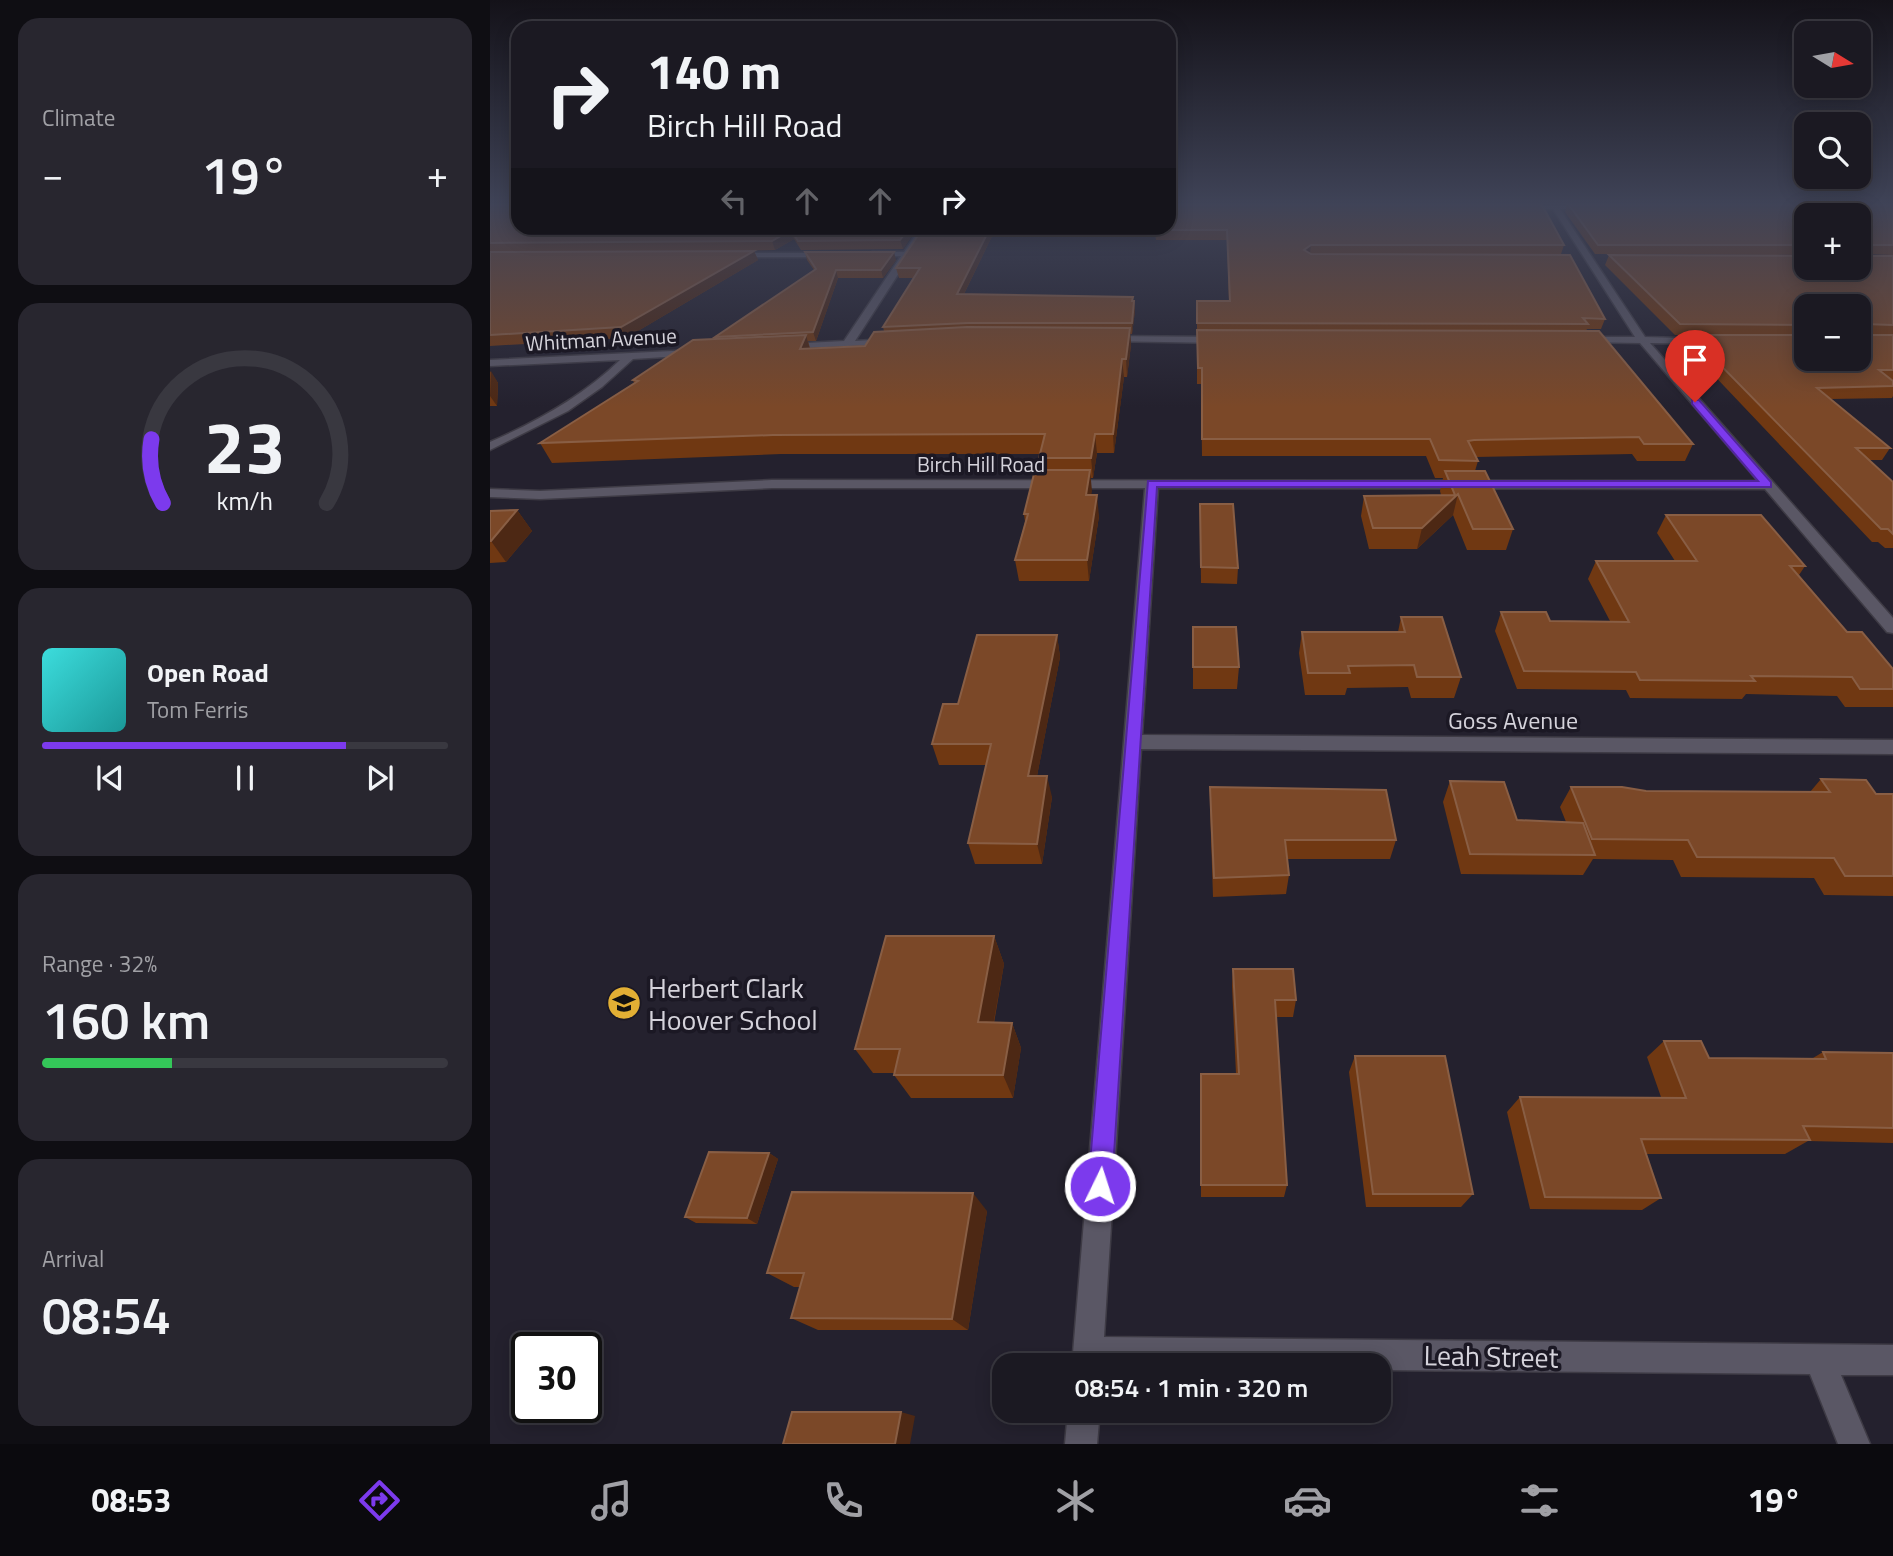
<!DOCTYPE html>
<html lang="en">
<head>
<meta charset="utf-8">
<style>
	body { margin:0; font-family:"Titillium Web",sans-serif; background:#28262f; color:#f1f3f6; height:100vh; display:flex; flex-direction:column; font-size:26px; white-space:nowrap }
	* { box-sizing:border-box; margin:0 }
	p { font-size:23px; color:#a0a0a5 }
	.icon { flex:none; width:38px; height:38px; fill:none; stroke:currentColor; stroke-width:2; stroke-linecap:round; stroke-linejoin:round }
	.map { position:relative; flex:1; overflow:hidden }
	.side { display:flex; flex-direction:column; gap:18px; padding:18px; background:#0f0e13; width:490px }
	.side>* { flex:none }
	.top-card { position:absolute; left:21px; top:21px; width:665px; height:214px; border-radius:21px; box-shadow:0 4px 18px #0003,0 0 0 2px #393840; background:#1b1922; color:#f1f3f6; overflow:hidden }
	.needle { width:46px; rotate:101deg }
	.controls { position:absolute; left:1304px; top:21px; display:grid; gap:14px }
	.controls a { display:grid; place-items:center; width:77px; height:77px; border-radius:14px; background:#1b1922; box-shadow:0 4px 18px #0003,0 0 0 2px #393840; font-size:35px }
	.speed { position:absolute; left:21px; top:1332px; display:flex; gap:14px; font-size:35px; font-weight:700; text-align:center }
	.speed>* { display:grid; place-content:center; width:91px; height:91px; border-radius:50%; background:#1b1922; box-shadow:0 4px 18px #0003,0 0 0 2px #393840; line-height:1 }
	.speed .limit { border:4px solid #111; border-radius:10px; background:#fff; color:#111 }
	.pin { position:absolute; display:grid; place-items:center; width:60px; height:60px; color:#fff; margin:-72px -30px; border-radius:50% 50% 50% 0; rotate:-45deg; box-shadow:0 0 7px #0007 }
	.pin .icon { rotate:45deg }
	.me { position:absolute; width:77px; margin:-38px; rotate:4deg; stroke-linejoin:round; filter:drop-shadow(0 0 5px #0008) }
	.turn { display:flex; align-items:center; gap:24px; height:147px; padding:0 21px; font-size:32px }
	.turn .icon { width:91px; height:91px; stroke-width:2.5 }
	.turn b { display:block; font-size:49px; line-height:60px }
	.lanes { display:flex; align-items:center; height:66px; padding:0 21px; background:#0003; justify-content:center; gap:35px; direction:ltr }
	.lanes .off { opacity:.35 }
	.big { font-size:52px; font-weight:600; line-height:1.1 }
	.side .widget { flex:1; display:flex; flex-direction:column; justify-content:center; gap:10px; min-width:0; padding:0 24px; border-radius:21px; background:#28262f }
	.side .dial { align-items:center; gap:0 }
	.dial svg { height:182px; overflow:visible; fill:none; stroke:#393840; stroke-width:7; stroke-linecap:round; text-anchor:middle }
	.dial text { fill:#f1f3f6; stroke:none }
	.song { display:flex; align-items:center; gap:21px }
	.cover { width:84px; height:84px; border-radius:10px; background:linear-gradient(135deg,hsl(180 70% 55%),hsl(180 70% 35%)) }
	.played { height:7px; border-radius:4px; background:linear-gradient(90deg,#7c3aed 75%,#393840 75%) }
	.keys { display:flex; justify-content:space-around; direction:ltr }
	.heat { display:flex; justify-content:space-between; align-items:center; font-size:38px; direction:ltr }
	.charge { height:10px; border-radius:5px; background:linear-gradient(90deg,#34c759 32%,#393840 0) }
	.trip { position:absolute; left:502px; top:1353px; width:399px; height:70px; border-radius:21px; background:#1b1922; box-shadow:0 4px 18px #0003,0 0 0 2px #393840; font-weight:600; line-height:70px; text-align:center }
	.tab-bar { display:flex; height:112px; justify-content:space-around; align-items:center; background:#0b0a0e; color:#a0a0a5 }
	.tab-bar .icon { width:49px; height:49px }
	.tab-bar .active { color:#7c3aed }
	.tab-bar b { font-size:32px; color:#f1f3f6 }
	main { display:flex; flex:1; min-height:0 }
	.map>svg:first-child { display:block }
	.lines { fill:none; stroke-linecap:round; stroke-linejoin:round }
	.minor-casing { stroke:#3e3b45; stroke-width:3 }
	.minor { fill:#5a5765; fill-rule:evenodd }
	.wall { fill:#703812; fill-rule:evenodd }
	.shaded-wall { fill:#4d2814 }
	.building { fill:#7b4828; stroke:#895e44; stroke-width:2 }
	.route { fill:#7c3aed; stroke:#51269a; stroke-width:2 }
	.labels { text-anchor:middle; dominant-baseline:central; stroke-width:7; stroke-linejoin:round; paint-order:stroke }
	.far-street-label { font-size:21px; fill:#d5d3db; stroke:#1b1824 }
	.street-label { font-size:24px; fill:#d5d3db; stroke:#1b1824 }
	.near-poi-label { font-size:28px; fill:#d5d3db; stroke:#1b1824; text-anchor:start }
	.near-street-label { font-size:28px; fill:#d5d3db; stroke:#1b1824 }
</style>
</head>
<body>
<main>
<section class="side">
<div class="widget"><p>Climate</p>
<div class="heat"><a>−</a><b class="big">19°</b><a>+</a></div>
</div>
<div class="widget dial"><svg viewBox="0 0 100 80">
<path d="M14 69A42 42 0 1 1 86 69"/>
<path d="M14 69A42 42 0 0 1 9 41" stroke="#7c3aed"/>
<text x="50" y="56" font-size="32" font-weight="700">23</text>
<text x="50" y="72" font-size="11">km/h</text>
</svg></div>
<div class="widget">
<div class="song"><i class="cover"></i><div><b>Open Road</b><p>Tom Ferris</p></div></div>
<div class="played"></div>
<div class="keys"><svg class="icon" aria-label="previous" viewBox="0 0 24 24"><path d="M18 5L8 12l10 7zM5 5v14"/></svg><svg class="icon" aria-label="pause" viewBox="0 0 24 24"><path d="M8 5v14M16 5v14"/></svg><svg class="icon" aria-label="next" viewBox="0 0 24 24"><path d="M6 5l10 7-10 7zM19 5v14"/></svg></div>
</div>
<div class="widget"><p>Range · 32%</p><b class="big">160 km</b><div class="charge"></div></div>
<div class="widget"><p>Arrival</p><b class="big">08:54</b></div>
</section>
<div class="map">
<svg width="1403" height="1444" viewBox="0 0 1403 1444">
	<rect width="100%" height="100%" fill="#24212e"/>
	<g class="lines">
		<g class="minor-casing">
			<g id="minor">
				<polygon points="1028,205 1102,205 1099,209 1070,209 1155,337 1225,339 1226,341 1221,344 1160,343 1403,618 1403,633 1397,632 1275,489 668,488 652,735 1403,740 1403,754 651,749 614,1337 1403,1345 1403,1375 1351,1375 1380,1444 1348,1444 1320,1374 889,1370 889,1365 582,1365 655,488 282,488 50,499 0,497 0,489 50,491 282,480 1268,481 1150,343 1091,342 1091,338 1095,337 1145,337 1063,209 1029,209 1025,207"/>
				<polygon points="430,228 438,228 365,341 398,339 403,342 402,344 293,349 292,347 297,344 354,341 411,256 382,256 378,254 382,252 414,252"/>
				<polygon points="242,253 340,253 344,255 340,257 239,257"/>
				<polygon points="619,336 731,337 736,340 731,343 615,341 615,337"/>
				<path d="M203,350L207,351V355L143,359L112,387L78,411L0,450V442C48,421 93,396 130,360L0,366V360Z"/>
				<polygon points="578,1410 610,1410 607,1444 575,1444"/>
			</g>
		</g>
		<use href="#minor" class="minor"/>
	</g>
	<g class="wall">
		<polygon points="0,205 427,228 413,249 311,250 304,239 285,250 221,251 264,251 268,260 136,338 0,346"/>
		<path d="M1077,205H1403V255L1372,254L1373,256H1403V396L1402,398L1341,399L1400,448L1392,460H1379L1403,482V548H1395L1388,542H1382L1197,347L1201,335H1206H1185L1115,265L1119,255L1368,268L1316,215V255L1105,254L1075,212ZM1316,306L1368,359H1316Z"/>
		<polygon points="433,228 605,228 506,228 474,294 644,301 645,311 642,334 640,334 641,345 637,377 634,377 624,453 607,453 603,478 600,478 601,495 609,516 599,581 529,581 525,560 535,522 534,514 551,470 549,458 550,454 291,454 62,463 50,443 144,383 143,380 226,339 225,337 324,270 317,260 315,252 406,260 393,278 348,278 326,341 318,341 320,348 375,346 394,331 393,327 424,278 409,278 406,268"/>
		<polygon points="664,228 1074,245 1071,254 1115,319 1111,329 1097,329 1096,331 1203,444 1195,461 1147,461 1142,454 986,457 988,461 985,471 1023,529 1016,550 977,550 963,515 927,549 879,549 871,516 874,496 951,495 950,491 953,478 945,478 936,456 712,456 711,384 707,384 707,301 739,301 737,240 666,240"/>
		<polygon points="0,371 8,383 7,406 0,406"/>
		<polygon points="710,504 748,568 747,584 711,583"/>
		<polygon points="27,510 42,531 16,562 0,563 0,511"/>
		<polygon points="1176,515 1315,566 1309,575 1357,632 1403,669 1403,707 1355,707 1347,696 1256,694 1252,699 1140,698 1136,690 1027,689 1005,631 1011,612 1060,621 1120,621 1098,579 1106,561 1185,561 1167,533"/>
		<polygon points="911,617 971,677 964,698 921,698 918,687 857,688 855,695 815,695 809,653 812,632 908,632"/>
		<polygon points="703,627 749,667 747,689 703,689"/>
		<polygon points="567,635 570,657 547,776 562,797 552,864 485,864 478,843 496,765 449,765 442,744 468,704"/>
		<polygon points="1331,779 1386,794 1403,794 1403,896 1334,895 1324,878 1191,877 1183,860 1103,859 1093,875 971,874 953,802 960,781 1027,820 1076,822 1070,807 1081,787 1156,791 1320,792"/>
		<polygon points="720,787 906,840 900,859 797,859 799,875 796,894 723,897 720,807"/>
		<polygon points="504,936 514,964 504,1023 522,1023 531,1048 523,1098 421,1098 404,1075 404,1073 383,1073 365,1049"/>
		<polygon points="743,969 806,1000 803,1017 786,1017 797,1185 794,1197 711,1197 711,1074 746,1074 742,986"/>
		<polygon points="1174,1041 1219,1058 1323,1058 1333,1052 1403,1053 1403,1143 1318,1141 1295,1154 1156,1154 1171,1198 1152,1210 1040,1209 1017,1112 1030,1097 1171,1097 1157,1057"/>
		<polygon points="865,1056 983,1194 971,1207 876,1207 859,1072"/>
		<polygon points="279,1153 288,1159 267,1224 206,1223 195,1217"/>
		<polygon points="497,1211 478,1330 328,1330 301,1318 310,1287 304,1287 277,1273"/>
	</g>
	<g class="shaded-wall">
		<polygon points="419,228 427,228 413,249 410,240"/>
		<polygon points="500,228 506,228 469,304 467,294"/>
		<polygon points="301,230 304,239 285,250 282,241"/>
		<polygon points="821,245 820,254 814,250"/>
		<polygon points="264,251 268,260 136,338 131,327"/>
		<polygon points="404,252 406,260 393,278 391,270"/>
		<polygon points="346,270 348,278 326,341 323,332"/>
		<polygon points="644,301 645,311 642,334 642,323"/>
		<polygon points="640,328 641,345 637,377 636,359"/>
		<polygon points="316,335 321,353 310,349"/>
		<polygon points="632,359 634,377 624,453 623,434"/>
		<polygon points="1,371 8,383 7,406 0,396"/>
		<polygon points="605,434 607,453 603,478 601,458"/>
		<polygon points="600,470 602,491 598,516 596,495"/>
		<polygon points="968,494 963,515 927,549 932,528"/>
		<polygon points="607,495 609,516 599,581 597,560"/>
		<polygon points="27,510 42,531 16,562 1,541"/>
		<polygon points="567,635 570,657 543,797 538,776"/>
		<polygon points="557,776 562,797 552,864 547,844"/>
		<polygon points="504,936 514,964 499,1048 488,1022"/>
		<polygon points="522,1023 531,1048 523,1098 513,1075"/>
		<polygon points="279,1153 288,1159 267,1224 257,1218"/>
		<polygon points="483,1193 497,1211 478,1330 462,1319"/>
		<polygon points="411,1412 425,1416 420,1444 405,1444"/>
	</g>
	<g class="building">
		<polygon points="0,205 28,205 28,228 419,228 410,240 308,241 301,230 282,241 0,243"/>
		<polygon points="679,205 1052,205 1074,245 821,245 814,250 821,254 1080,255 1115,319 1093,318 1098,324 707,323 707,301 740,301 737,230 665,230 665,228 679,228"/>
		<polygon points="1079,205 1403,205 1403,245 1373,245 1371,253 1373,256 1403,256 1403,325 1374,324 1372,333 1374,335 1403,335 1403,370 1389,370 1403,381 1403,386 1327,388 1400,448 1366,448 1403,482 1403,534 1398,529 1391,529 1201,335 1316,335 1316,359 1368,359 1368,306 1316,306 1316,325 1190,324 1119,255 1316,256 1316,268 1368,268 1368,215 1316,215 1316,245 1108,245"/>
		<polygon points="433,228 500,228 467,294 643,297 642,301 644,301 642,323 478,323 393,327 430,268 406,268"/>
		<polygon points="264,251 131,327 0,335 0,252"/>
		<polygon points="315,252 404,252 391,270 346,270 323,332 225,337 326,269"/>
		<polygon points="477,327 640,328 636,359 632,359 623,434 605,434 601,458 549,458 555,434 283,435 50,443 148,381 143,380 203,340 316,335 310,349 375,346 384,332"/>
		<polygon points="707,330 1109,331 1203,444 1154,444 1149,437 984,440 978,441 988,461 949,460 940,439 712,439 712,368 708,368"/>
		<polygon points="545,470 600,470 596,495 607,495 597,560 525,560 538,514 534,514"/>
		<polygon points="955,471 995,471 1023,529 983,529 968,494 932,528 883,528 874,496 965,495"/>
		<polygon points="710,504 743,504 748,568 711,567"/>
		<polygon points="27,510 1,541 0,541 0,511"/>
		<polygon points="1176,515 1271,515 1315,566 1300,566 1357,632 1372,632 1403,669 1403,689 1370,689 1362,677 1261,676 1265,681 1150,680 1146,672 1034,671 1011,612 1056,612 1060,621 1139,622 1106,561 1207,561"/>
		<polygon points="911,617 952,617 971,677 927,677 924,665 858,666 860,673 818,673 812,632 915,632"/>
		<polygon points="703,627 746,627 749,667 703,667"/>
		<polygon points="487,635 567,635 538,776 557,776 547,844 478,843 501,744 442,744 453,704 468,704"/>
		<polygon points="1331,779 1376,780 1386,794 1403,794 1403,876 1355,876 1344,858 1207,857 1198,840 1102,839 1081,787 1132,787 1156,791 1340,792"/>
		<polygon points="960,781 1014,782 1027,820 1093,823 1105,855 980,854"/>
		<polygon points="720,787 896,790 906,840 795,840 799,875 724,878"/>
		<polygon points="396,936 504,936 488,1022 522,1023 513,1075 404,1075 410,1049 365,1049"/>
		<polygon points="743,969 803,969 806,1000 785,1000 797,1185 711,1185 711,1074 749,1074"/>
		<polygon points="1174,1041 1211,1041 1219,1058 1336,1059 1333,1052 1403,1053 1403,1128 1313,1126 1320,1140 1151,1139 1171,1198 1055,1197 1030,1097 1196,1098"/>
		<polygon points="865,1056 955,1056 983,1194 883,1194"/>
		<polygon points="219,1152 279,1153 257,1218 195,1217"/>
		<polygon points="302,1192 483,1193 462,1319 301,1318 314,1273 277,1273"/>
		<polygon points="302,1412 411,1412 405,1444 293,1444"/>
	</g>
	<linearGradient id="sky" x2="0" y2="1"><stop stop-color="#141219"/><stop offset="0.5" stop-color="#3f4357"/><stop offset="1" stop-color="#3f4357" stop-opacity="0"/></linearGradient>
	<rect width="1403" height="407" fill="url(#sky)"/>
	<polygon class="route" points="1202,400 1209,400 1281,482 1281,487 667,487 622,1186 619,1195 610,1198 602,1195 598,1186 658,481 1268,481 1202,404"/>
	<defs>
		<g id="school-disc" transform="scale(1.75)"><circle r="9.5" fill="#e2af34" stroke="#1b1824"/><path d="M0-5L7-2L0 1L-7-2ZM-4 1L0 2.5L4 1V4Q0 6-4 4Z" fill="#111"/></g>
	</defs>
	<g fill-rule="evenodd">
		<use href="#school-disc" x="134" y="1003"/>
	</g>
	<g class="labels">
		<g class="far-street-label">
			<text transform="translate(111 339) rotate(-3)">Whitman Avenue</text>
			<text x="491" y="464">Birch Hill Road</text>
		</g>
		<g class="street-label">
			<text x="1023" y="720">Goss Avenue</text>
		</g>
		<g class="near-poi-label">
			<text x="158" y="987">Herbert Clark<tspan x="158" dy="32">Hoover School</tspan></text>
		</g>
		<g class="near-street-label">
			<text transform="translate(1001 1356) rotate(1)">Leah Street</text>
		</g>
	</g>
</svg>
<div class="controls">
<a><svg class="needle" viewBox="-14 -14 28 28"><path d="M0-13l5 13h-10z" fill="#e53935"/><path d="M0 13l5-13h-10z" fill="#a0a0a5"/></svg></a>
<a><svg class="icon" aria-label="search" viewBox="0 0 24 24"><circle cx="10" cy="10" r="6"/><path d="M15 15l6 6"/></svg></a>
<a>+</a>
<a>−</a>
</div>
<div class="speed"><div class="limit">30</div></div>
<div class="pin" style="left:1205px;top:402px;background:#d93025"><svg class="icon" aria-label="arrive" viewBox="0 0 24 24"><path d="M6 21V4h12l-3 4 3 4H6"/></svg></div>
<svg class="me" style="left:610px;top:1186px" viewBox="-20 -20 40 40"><circle r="17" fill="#7c3aed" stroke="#fff" stroke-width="3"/><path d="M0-11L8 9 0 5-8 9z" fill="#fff"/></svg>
<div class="trip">08:54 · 1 min · 320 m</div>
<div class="top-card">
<div class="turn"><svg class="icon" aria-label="right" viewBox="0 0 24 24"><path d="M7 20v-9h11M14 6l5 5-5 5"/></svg><div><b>140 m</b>Birch Hill Road</div></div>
<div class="lanes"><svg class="icon off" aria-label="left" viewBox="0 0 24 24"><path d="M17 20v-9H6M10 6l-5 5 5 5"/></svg><svg class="icon off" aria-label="ahead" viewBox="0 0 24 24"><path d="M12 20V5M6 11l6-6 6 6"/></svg><svg class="icon off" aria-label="ahead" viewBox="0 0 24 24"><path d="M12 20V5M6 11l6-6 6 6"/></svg><svg class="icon" aria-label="right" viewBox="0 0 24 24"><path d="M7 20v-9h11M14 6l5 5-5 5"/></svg></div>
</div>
</div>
</main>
<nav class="tab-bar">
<b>08:53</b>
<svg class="icon active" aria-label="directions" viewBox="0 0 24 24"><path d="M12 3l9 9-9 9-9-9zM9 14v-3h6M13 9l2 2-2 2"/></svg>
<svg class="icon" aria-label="music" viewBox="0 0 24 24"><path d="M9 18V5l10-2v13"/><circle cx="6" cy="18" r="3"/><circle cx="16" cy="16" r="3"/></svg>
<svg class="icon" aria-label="phone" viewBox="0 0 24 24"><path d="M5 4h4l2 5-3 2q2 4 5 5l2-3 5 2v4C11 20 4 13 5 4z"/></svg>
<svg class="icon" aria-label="climate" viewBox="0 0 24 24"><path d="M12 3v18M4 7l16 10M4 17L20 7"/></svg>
<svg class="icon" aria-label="car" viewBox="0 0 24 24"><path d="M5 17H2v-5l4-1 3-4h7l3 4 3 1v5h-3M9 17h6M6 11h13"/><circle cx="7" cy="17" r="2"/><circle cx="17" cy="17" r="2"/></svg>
<svg class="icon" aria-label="filters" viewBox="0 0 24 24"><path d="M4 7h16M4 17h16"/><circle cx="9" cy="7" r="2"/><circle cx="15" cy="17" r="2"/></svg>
<b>19°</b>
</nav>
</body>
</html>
